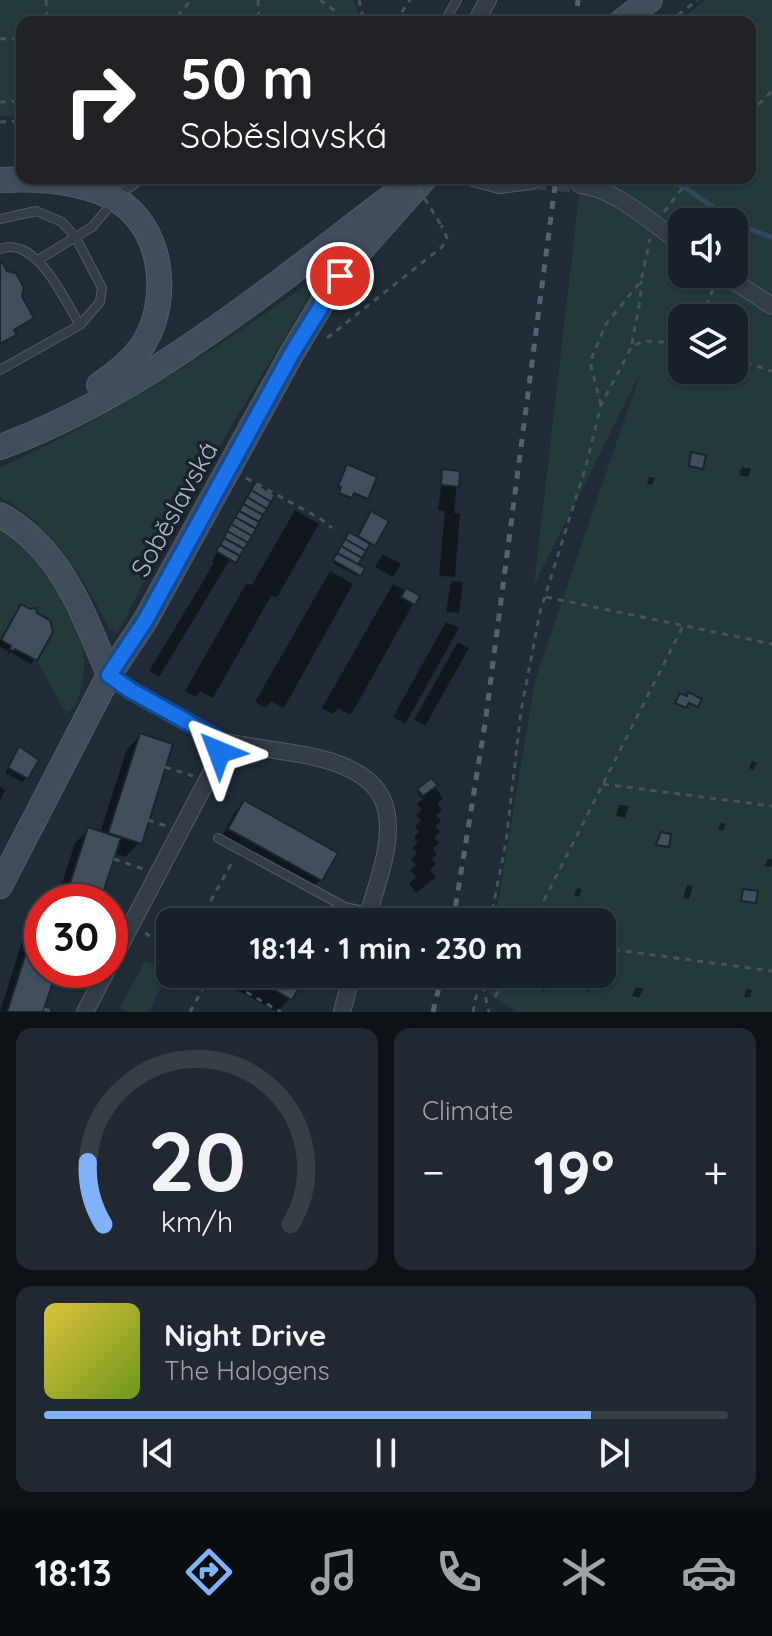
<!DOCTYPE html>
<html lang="en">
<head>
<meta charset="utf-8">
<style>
	body { margin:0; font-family:Quicksand,sans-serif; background:#212831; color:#f1f3f6; height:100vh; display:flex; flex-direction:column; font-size:30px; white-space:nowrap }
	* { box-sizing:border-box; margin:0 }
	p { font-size:26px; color:#9fa3a8 }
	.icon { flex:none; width:44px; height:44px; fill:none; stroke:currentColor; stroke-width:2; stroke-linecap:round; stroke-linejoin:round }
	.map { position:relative; height:1012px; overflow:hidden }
	.drawer { display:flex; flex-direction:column; gap:16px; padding:16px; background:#0d1217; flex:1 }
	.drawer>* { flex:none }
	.banner { position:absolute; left:16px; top:16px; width:740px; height:168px; border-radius:16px; box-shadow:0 2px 6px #0004,0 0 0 2px #363e46; background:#202124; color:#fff; overflow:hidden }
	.buttons { position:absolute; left:668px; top:208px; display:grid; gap:16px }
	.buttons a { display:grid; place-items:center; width:80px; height:80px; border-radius:16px; background:#182029; box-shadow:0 2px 6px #0004,0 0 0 2px #363e46; font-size:40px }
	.speed { position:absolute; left:24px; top:884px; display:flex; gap:16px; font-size:40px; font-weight:700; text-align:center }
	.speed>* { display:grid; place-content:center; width:104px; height:104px; border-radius:50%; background:#182029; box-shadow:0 2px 6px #0004,0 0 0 2px #363e46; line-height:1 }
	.speed .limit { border:12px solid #d22; background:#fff; color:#111 }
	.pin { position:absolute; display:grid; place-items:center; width:68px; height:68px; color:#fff; margin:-34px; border:4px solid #fff; border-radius:50%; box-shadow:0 2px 8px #0007 }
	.me { position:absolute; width:88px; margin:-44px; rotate:316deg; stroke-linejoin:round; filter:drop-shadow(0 0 6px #0008) }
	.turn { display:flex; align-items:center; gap:28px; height:168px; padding:0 32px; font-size:36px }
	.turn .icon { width:104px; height:104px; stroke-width:2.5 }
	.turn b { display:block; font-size:56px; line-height:68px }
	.big { font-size:60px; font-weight:800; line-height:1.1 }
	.drawer .tile { flex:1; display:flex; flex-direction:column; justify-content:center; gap:12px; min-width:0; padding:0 28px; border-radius:16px; background:#212831 }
	.drawer .dial { align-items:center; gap:0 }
	.dial svg { height:208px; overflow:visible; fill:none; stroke:#363e46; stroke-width:7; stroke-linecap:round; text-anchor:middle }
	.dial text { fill:#f1f3f6; stroke:none }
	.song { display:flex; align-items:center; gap:24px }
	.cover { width:96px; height:96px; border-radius:12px; background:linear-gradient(135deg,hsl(50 70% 55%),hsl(80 70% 35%)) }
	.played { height:8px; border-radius:4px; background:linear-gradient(90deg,#81b2f7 80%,#363e46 80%) }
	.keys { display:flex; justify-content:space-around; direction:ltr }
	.heat { display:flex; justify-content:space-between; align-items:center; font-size:44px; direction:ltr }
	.drawer .tiles { flex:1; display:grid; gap:16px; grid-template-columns:1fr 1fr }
	.tile:last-child { grid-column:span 2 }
	.trip { position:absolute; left:156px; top:908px; width:460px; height:80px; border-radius:16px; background:#182029; box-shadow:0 2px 6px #0004,0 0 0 2px #363e46; font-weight:800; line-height:80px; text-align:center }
	.dock { display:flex; height:128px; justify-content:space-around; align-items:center; background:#0a0d10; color:#9fa3a8 }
	.dock .icon { width:56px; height:56px }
	.dock .current { color:#81b2f7 }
	.dock b { font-size:36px; color:#f1f3f6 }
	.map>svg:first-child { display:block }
	.green { fill:#23393a; fill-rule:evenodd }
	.shadow { fill:#0007 }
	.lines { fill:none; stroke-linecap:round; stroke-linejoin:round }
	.stream { stroke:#34475f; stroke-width:5 }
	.building { fill:#414e5c; stroke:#1b242e; stroke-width:2 }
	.minor-tunnel { stroke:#35404c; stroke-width:16; stroke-dasharray:16 8; stroke-linecap:butt }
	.service-casing { stroke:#515b66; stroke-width:10 }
	.minor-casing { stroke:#515b66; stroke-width:18 }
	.secondary-casing { stroke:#515b66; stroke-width:26 }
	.path { stroke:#425658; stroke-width:3; stroke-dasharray:6 6; stroke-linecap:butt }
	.service { stroke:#343d48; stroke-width:8 }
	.minor { stroke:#343d48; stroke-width:16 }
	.secondary { stroke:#424c5b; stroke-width:24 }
	.rail { stroke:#56616f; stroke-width:5; stroke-dasharray:8 8; stroke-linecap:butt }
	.path-bridge { stroke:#425658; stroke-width:3; stroke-dasharray:6 6; stroke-linecap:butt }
	.route-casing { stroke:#114b97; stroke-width:20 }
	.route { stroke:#1a73e8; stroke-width:14 }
	.labels { text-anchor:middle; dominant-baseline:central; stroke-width:7; stroke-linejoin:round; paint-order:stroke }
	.street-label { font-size:26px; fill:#aeb8c5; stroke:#19222c }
</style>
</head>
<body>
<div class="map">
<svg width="772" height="1012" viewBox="0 0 772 1012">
	<rect width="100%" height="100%" fill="#202b37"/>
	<g class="green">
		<polygon points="0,0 353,0 359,14 359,22 22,22 22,115 0,116"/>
		<path d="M706,0H772V1012H517L490,994L489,974H602V922H495L535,680L641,371L534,585L581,178H750V22H677ZM682,222H734V274H682ZM682,318H734V370H682Z"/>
		<path d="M322,274C253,392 179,508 119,631L115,633L109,628C82,577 53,525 0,497V468C115,415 219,347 322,274Z"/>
		<path d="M0,525C20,540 45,559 58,581C77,612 91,653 81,688C78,698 77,708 66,713L37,661L53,633L50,620L21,604L0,640Z"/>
		<polygon points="145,961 169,974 148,1012 128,1012 120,1008"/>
	</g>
	<g class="shadow">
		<polygon points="742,467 751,469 748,477 739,475"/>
		<polygon points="346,468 367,497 365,499 352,493 349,499 339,494 341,489 338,488"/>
		<polygon points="443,471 458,473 454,513 460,513 455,577 439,576 445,511 438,510"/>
		<polygon points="649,477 655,478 652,485 647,484"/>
		<polygon points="254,487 235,562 229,561 159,677 149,671 201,585 214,562 212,561"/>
		<polygon points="295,510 319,524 277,597 271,596 214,696 213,698 200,691 196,697 185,691 246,584 252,585"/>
		<polygon points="370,515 374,545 368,544 355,565 357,576 333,563 348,536 357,539"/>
		<polygon points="383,554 401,564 393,577 375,567"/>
		<polygon points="330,571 353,584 285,706 283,708 271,701 266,708 255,702"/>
		<polygon points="451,581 463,582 459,613 446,612"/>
		<polygon points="393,584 417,597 352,713 350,715 338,708 333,714 322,708"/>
		<polygon points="22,607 35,659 31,664 10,652 8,655 8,651 0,647 0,641"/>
		<polygon points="446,622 459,628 405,724 393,717"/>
		<polygon points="458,642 469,648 425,726 414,720"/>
		<polygon points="141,735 139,843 125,857 113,853 98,902 56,902 75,843 89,829 100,833 127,749"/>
		<polygon points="20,748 27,778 22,782 5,773"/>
		<polygon points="752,761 757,763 753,770 749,768"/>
		<polygon points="431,780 443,799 437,804 442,810 436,815 441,821 435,826 440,832 434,837 439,843 433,848 437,854 432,859 436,864 430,870 436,877 416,893 409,884 416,877 410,870 416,865 411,859 417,854 412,848 418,843 414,837 419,832 415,826 421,821 416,815 422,810 417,804 423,799 417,792"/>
		<polygon points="0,787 5,790 0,800"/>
		<polygon points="245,803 335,854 320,880 310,890 220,839 235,812"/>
		<polygon points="619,805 629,806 625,818 616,816"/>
		<polygon points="721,823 726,824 723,831 718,830"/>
		<polygon points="768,859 772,859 771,867 764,866"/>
		<polygon points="687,885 693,886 689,899 683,898"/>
		<polygon points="577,888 582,889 579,897 574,895"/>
		<polygon points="37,924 42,925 42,970 55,970 41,1012 0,1012 23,938"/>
		<polygon points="207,974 304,974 290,998 277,1012"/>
		<polygon points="545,980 550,984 544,992 539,988"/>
		<polygon points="585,980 593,984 589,992 582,986"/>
		<polygon points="636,987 643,989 639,998 632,996"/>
		<polygon points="747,989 752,990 750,997 744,997"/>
	</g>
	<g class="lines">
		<g class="stream">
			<polyline points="653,178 683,186 734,222"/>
			<polyline points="734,222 772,238"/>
		</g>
	</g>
	<g class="building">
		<polygon points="2,262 7,271 16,273 24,288 22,296 34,318 14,330 17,335 0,344 0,264"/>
		<polygon points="691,452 706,455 703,469 689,466"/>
		<polygon points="347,464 377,477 368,499 354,493 352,498 339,493 341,487 338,486"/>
		<polygon points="442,469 460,471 459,487 441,485"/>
		<polygon points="255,483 275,495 271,502 251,490"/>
		<polygon points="251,490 271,502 267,509 247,497"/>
		<polygon points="247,497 267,509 263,515 243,504"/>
		<polygon points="243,504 263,515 259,522 239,511"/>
		<polygon points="239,511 259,522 256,529 235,517"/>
		<polygon points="371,511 389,521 375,546 358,536"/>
		<polygon points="235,517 256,529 252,536 231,524"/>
		<polygon points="231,524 252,536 248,543 227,531"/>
		<polygon points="227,531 248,543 244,549 224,538"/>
		<polygon points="349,532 370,544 366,551 345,539"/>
		<polygon points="224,538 244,549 240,556 220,545"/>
		<polygon points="345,539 366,551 362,558 341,546"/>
		<polygon points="220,545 240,556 236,563 216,551"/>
		<polygon points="341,546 362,558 358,565 337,553"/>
		<polygon points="337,553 365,568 361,576 333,560"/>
		<polygon points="406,588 420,596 415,605 401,597"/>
		<polygon points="21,604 30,609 36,608 37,613 50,620 53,632 37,661 15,649 14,651 9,649 11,646 1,640"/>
		<polygon points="688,692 702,699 698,707 689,703 686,708 675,703 680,693 687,696"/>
		<polygon points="140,733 173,744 142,844 108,833"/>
		<polygon points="19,746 39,760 28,779 8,768"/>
		<polygon points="431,778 438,785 423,796 417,789"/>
		<polygon points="244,800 338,853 322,881 228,829"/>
		<polygon points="88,827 121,838 100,902 64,902"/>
		<polygon points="661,832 671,834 669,847 656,845"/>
		<polygon points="743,889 758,891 756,903 741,901"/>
		<polygon points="36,921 42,923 42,970 57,970 43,1012 7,1012"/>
		<polygon points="246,974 306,974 292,1000"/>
	</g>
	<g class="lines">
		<polyline class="minor-tunnel" points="531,181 580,185"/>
		<g class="service-casing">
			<g id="service">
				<polyline points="444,22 457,0"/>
				<polyline points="0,219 36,211 62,222 76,238 102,288 100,302 80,325 0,370"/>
				<path d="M0,249C36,235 64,299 80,325"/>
				<polyline points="38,260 92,227 121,193 144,178"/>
				<polyline points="218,838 345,907 368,912"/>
			</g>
		</g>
		<g class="minor-casing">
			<g id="minor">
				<polyline points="476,22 488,0"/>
				<polyline points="473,178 500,185 531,181"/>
				<path d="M580,185C615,188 654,225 682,244"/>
				<polyline points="723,274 772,306"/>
				<path d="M109,675C134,693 161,707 188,722C198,728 209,736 220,740C266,754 364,749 384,803C397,839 375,887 366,922"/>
				<polyline points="110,965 215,765 219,752 218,739"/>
				<polyline points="85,1012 107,970"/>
				<polyline points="342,1012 352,974"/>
			</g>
		</g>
		<g class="secondary-casing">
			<g id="secondary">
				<polyline points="621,22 650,0"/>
				<path d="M0,180C37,178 82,181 115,199C163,226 171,299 144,343C132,361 116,373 99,385"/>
				<path d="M0,447C147,393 276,283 400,190"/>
				<path d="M0,515C62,549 83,613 109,675"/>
				<polyline points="0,886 109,675 145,621 292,353 329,291 351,261 425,178"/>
			</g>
		</g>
		<g class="path">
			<polyline points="46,0 47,22"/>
			<polyline points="258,0 259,22"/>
			<polyline points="320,0 342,16 343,22"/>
			<polyline points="359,0 364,22"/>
			<polyline points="167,22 176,18 191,0"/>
			<polyline points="395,22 410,0"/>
			<polyline points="668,22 698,0"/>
			<polyline points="0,39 22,38"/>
			<polyline points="0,102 22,101"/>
			<polyline points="750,113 772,91"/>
			<polyline points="0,122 22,121"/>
			<polyline points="664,212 690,178"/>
			<polyline points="710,318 708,299 714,288"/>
			<polyline points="327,338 442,247 447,238 441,225"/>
			<path d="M632,344C634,328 643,294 641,281"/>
			<polyline points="734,359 772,371"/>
			<polyline points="601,405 590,362 606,324 641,281 650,239"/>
			<polyline points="246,478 321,519 332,528"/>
			<polyline points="546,597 772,644"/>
			<polyline points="165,767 193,776"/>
			<polyline points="603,784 772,806"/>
			<polyline points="148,820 166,826"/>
			<polyline points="114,859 143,869"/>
			<polyline points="199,922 234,859"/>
			<polyline points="490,922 506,842 521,711 540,612 586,466 601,405 632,346 644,341 682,343"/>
			<polyline points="533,922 683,626"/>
			<polyline points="145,933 170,948"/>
			<polyline points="602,948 772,971"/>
			<polyline points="215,974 281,1012"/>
			<polyline points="480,974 489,1012"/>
			<polyline points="495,997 507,974"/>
			<polyline points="44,1009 54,1012"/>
			<polyline points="190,1012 211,974"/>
			<polyline points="473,1012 480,978"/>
		</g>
		<use href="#service" class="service"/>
		<use href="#minor" class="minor"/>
		<use href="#secondary" class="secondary"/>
		<g class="rail">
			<polyline points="576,22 578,0"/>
			<polyline points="453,922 485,724 556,178"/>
			<polyline points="433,1012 442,974"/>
		</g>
		<polyline class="path-bridge" points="412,178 441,225"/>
	</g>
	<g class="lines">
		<g class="route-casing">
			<polyline id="route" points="219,752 218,739 130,690 109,675 145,621 292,353 340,276"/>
		</g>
		<use href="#route" class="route"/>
	</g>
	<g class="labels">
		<g class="street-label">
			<text transform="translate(174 509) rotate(-61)">Soběslavská</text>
		</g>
	</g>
</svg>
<div class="buttons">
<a><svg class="icon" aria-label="sound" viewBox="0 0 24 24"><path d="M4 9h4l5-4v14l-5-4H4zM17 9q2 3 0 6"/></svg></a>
<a><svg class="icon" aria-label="layers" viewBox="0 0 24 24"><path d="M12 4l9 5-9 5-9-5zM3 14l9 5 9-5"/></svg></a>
</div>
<div class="speed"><div class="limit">30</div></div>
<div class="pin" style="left:340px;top:276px;background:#d93025"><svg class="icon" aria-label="arrive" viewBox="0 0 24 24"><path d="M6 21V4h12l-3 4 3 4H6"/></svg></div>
<svg class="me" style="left:219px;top:752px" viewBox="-20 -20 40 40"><path d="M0-17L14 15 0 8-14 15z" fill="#1a73e8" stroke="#fff" stroke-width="4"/></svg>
<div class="trip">18:14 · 1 min · 230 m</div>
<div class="banner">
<div class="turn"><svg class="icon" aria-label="right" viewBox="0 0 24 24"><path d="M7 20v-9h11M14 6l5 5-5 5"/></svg><div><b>50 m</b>Soběslavská</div></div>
</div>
</div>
<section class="drawer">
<div class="tiles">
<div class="tile dial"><svg viewBox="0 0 100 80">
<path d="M14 69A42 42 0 1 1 86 69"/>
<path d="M14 69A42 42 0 0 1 8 45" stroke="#81b2f7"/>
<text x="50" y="56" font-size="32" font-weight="700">20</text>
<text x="50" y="72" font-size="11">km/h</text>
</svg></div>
<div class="tile"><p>Climate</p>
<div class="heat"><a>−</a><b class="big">19°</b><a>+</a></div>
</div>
<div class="tile">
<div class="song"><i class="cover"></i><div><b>Night Drive</b><p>The Halogens</p></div></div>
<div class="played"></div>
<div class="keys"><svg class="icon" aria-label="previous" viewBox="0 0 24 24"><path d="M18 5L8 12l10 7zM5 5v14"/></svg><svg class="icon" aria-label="pause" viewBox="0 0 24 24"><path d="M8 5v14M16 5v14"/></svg><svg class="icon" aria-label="next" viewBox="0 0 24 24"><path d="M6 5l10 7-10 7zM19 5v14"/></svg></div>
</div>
</div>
</section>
<nav class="dock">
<b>18:13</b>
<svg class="icon current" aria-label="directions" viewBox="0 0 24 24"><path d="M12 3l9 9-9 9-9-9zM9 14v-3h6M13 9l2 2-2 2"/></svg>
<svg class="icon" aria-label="music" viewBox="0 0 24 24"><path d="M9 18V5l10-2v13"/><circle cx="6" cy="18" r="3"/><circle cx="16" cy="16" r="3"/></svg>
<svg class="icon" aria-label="phone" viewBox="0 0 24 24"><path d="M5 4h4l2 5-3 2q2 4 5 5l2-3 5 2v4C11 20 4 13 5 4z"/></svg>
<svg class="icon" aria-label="climate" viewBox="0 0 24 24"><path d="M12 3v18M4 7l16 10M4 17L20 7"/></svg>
<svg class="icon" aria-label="car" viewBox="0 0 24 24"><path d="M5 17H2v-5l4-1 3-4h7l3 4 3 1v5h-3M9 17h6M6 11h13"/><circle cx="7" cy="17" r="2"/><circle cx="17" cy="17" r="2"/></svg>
</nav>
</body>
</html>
